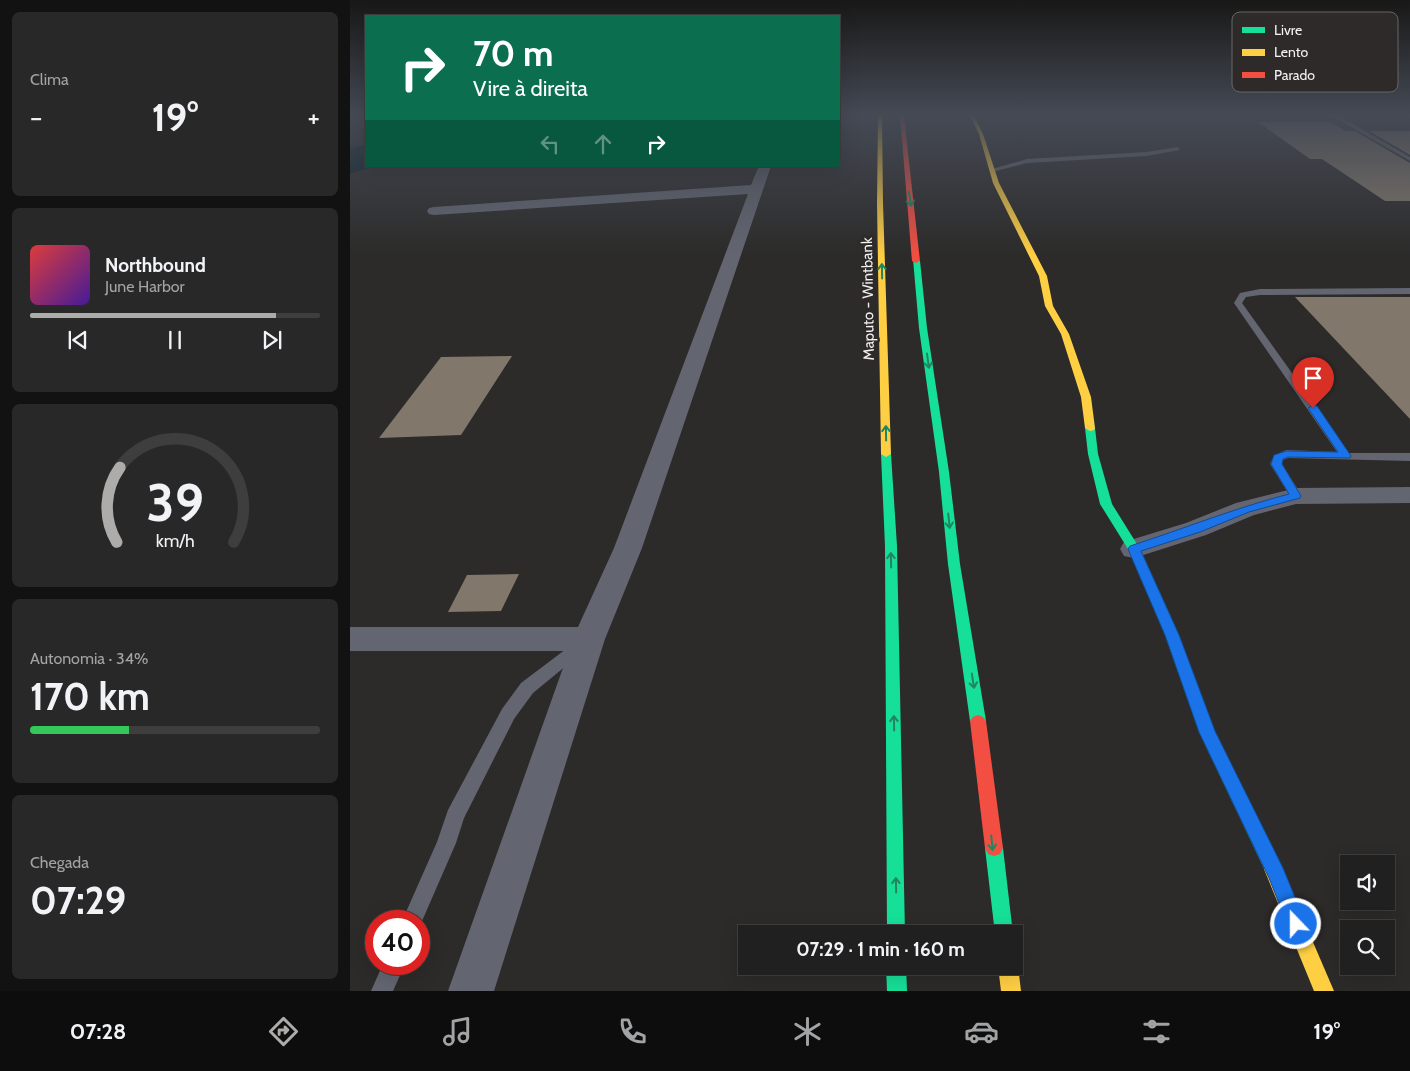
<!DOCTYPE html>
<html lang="pt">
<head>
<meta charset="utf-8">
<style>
	body { margin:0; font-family:Cabin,sans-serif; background:#292829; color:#f1f3f6; height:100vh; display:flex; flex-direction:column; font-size:19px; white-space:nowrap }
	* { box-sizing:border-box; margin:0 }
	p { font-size:16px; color:#a2a3a5 }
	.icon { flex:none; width:28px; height:28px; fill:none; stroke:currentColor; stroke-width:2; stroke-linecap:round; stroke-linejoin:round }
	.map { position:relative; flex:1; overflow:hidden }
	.details { display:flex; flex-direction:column; gap:12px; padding:12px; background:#121212; width:350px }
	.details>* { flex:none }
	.guide { position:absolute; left:15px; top:15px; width:475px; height:152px; border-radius:0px; box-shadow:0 5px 20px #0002,0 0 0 1px #3e3e3e; background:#0b6e4f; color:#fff; overflow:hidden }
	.controls { position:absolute; left:990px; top:855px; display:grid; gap:10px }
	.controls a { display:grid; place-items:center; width:55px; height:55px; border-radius:0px; background:#212020; box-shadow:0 5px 20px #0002,0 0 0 1px #3e3e3e; font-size:25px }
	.speed { position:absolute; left:15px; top:910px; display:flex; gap:10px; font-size:25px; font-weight:700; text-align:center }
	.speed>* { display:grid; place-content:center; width:65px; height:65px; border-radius:50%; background:#212020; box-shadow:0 5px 20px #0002,0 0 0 1px #3e3e3e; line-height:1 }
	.speed .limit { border:8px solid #d22; background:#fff; color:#111 }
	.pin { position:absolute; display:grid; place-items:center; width:42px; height:42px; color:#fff; margin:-51px -21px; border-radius:50% 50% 50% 0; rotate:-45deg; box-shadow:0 0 5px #0007 }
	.pin .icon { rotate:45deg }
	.me { position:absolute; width:55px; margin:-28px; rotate:338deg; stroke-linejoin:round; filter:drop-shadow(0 0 4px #0008) }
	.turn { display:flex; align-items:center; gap:18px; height:105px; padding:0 25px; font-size:22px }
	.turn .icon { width:65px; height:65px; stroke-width:2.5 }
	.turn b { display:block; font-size:35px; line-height:42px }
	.lanes { display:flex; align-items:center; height:48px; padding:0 25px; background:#0003; justify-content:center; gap:25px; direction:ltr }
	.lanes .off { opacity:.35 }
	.big { font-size:38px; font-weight:700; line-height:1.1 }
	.details .card { flex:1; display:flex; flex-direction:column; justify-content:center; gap:8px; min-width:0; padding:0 18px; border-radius:8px; background:#292829 }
	.details .dial { align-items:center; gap:0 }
	.dial svg { height:130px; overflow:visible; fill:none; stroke:#3e3e3e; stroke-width:7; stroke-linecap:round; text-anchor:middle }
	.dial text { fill:#f1f3f6; stroke:none }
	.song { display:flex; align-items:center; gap:15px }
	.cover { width:60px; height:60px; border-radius:8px; background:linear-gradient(135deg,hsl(0 70% 55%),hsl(260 70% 35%)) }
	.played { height:5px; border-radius:2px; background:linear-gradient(90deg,#adacab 85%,#3e3e3e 85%) }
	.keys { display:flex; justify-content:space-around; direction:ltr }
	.heat { display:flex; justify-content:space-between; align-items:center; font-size:28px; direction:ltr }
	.charge { height:8px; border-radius:4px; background:linear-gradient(90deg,#34c759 34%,#3e3e3e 0) }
	.trip { position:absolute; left:388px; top:925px; width:285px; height:50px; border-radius:0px; background:#212020; box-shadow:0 5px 20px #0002,0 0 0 1px #3e3e3e; font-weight:700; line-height:50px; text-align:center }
	.dock { display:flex; height:80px; justify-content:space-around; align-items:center; background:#0d0d0d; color:#a2a3a5 }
	.dock .icon { width:35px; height:35px }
	.dock .on { color:#adacab }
	.dock b { font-size:22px; color:#f1f3f6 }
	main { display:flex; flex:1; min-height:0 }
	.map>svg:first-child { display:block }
	.water { fill:#052027 }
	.building { fill:#81776a }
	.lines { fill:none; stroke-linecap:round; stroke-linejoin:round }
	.lane { fill:#636671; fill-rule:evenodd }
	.street { fill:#636671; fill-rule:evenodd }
	.fast { fill:#16e098; fill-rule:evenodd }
	.slow { fill:#ffcf43; fill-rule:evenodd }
	.jam { fill:#f24e42; fill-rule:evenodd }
	.oneway { stroke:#228560 }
	.route { fill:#1a73e8; stroke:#114b97 }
	.labels { text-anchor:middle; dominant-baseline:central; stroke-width:5; stroke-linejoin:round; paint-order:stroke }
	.far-street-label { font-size:15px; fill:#f3f1f1; stroke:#2d2a29 }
	.key { fill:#2d2a29; stroke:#686665; stroke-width:1 }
	.key-label { font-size:14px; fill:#f3f1f1 }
</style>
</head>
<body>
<main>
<section class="details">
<div class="card"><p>Clima</p>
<div class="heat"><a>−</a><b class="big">19°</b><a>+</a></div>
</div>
<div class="card">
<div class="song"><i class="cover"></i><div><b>Northbound</b><p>June Harbor</p></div></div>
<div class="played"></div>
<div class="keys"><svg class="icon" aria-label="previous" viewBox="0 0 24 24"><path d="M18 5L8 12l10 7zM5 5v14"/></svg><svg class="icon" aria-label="pause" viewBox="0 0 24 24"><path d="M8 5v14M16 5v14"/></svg><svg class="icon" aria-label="next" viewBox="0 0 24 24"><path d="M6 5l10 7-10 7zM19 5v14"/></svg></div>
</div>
<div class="card dial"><svg viewBox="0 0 100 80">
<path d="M14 69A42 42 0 1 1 86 69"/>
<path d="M14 69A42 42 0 0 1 16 23" stroke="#adacab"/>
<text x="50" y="56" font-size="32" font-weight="700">39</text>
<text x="50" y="72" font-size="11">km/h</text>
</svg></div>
<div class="card"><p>Autonomia · 34%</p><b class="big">170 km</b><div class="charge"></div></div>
<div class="card"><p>Chegada</p><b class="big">07:29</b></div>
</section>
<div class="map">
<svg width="1060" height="991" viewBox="0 0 1060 991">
	<rect width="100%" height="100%" fill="#2c2b2a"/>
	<polygon class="water" points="16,144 16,166 25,166 0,174 0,149"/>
	<g class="building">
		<polygon points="908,122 980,122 996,131 1005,131 1060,163 1060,201 1035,201 972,159 960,159"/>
		<polygon points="1019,131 1060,131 1060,155"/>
		<polygon points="945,297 1060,297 1060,419"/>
		<polygon points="162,356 111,435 29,438 91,357"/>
		<polygon points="169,574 151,611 98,612 117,575"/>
	</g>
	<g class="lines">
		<g class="lane">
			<polygon points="982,116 989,116 1060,157 1060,161"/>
			<polygon points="828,147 830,150 796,156 677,163 642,172 639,170 677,159 796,152"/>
			<polygon points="1060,288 1060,294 910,295 896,297 892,303 999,453 1060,453 1060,461 938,458 933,460 932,464 952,496 946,500 942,499 920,464 924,456 936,450 987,452 884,303 890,293 910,289"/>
			<polygon points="229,641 234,643 237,647 234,651 183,693 164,719 114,818 106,843 69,928 69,921 52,921 87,842 98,810 152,709 171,683 224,643"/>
			<polygon points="33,964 55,964 43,991 21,991"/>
		</g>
		<g class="street">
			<polygon points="409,166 421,166 292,548 255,639 144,991 98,991 219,651 0,651 0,627 228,627 264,548 398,194 84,215 79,214 77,211 79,208 84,207 401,185"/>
			<polygon points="1060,487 1060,503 946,504 904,515 856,535 784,558 774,556 770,549 774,542 836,523 886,503 946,488"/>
		</g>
		<g class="fast">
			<polygon points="563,259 570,261 577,328 599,472 610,564 636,721 633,725 628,727 623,725 620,721 598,564 589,472 569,328"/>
			<polygon points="740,425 745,428 748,454 762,504 790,549 829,635 865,732 929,863 932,869 929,875 923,878 917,875 849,732 815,635 778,549 750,504 738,454 735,428"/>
			<polygon points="536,451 541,454 547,546 555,934 537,934 535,546 531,454"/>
			<polygon points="644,840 650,842 653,848 663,934 645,934 635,848 638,842"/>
			<polygon points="536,966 556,966 557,991 537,991"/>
		</g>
		<g class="slow">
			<polygon points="528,116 532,116 533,203 541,454 536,457 531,454 527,203"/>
			<polygon points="620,116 624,116 633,134 649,183 697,276 703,306 719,334 741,397 745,428 744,430 740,431 735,428 731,397 711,334 695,306 689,276 643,183 629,134"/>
			<polygon points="923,860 929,863 984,991 964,991 914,869 917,863"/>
			<polygon points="664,959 668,966 671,991 651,991 648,966 664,966"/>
		</g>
		<g class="jam">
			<polygon points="550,116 554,116 570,261 566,263 562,261"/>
			<polygon points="628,715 633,717 636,721 653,848 650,854 644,856 638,854 635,848 620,721 623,717"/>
		</g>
	</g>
	<defs><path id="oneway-shaft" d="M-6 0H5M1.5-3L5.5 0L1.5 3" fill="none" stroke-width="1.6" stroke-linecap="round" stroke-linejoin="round" transform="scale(1.25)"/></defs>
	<g class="oneway">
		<use href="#oneway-shaft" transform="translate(560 199) rotate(81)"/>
		<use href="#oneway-shaft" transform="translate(532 271) rotate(-91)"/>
		<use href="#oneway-shaft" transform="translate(578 361) rotate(82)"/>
		<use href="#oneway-shaft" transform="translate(536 433) rotate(-91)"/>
		<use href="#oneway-shaft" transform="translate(599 521) rotate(84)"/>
		<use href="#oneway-shaft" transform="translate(541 560) rotate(-91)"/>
		<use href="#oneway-shaft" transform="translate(623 681) rotate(81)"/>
		<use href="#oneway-shaft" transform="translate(544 723) rotate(-91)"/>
		<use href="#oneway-shaft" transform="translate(642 843) rotate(84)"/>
		<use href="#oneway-shaft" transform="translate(546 885) rotate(-91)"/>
	</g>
	<linearGradient id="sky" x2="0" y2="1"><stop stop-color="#181817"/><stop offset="0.45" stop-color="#454a55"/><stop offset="1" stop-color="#454a55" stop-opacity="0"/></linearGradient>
	<rect width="1060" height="255" fill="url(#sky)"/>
	<path class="route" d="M963,405L967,406L1001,456L1000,458L938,457L933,459L932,464L951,496L950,498L899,512L850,532L791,551L829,635L865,731L933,868L956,924L953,931L946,933L940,931L919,878L849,732L815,635L778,549L780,546C833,529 885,508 939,494L921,464L924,455L936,451L988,452L958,408Z"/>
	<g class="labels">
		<g class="far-street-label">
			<text transform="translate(518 299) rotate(-91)">Maputo - Wintbank</text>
		</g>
	</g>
	<rect x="882" y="12" width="166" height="80" rx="8" class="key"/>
	<rect x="892" y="27" width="23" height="6" fill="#16e098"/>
	<rect x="892" y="49" width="23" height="7" fill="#ffcf43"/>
	<rect x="892" y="72" width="23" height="6" fill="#f24e42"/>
	<g class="key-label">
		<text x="924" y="35">Livre</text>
		<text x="924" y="57">Lento</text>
		<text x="924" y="80">Parado</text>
	</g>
</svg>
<div class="controls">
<a><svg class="icon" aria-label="sound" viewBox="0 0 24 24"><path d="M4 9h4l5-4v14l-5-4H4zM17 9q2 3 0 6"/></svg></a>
<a><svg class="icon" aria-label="search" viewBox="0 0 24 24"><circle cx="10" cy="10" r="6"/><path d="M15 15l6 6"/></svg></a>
</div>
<div class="speed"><div class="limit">40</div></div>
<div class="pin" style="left:963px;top:408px;background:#d93025"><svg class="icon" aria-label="arrive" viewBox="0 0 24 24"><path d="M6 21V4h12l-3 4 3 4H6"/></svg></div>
<svg class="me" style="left:946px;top:924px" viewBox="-20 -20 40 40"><circle r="17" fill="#1a73e8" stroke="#fff" stroke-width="3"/><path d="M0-11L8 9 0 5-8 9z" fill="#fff"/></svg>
<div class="trip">07:29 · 1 min · 160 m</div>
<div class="guide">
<div class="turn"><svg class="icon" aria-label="right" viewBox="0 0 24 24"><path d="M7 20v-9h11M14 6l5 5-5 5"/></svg><div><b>70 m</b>Vire à direita</div></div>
<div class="lanes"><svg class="icon off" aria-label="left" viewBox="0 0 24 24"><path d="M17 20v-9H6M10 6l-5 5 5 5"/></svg><svg class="icon off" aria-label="ahead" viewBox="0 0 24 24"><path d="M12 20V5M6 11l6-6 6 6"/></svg><svg class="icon" aria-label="right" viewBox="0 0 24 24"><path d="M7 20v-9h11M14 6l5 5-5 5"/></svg></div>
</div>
</div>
</main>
<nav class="dock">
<b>07:28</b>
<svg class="icon on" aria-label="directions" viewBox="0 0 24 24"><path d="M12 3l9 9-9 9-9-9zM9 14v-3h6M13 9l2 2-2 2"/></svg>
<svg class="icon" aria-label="music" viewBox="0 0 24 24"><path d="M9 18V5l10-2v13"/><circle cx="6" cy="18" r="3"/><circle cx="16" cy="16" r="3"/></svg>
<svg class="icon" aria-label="phone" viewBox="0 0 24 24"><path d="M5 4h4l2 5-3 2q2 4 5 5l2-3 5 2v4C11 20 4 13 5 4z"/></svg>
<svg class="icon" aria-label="climate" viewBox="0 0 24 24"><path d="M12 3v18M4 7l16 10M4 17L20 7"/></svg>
<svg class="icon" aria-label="car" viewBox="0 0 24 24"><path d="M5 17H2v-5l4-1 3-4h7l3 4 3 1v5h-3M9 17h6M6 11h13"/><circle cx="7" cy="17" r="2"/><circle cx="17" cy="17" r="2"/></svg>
<svg class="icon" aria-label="filters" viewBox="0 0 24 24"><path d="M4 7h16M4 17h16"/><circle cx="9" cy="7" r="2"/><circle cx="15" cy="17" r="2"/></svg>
<b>19°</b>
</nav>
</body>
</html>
